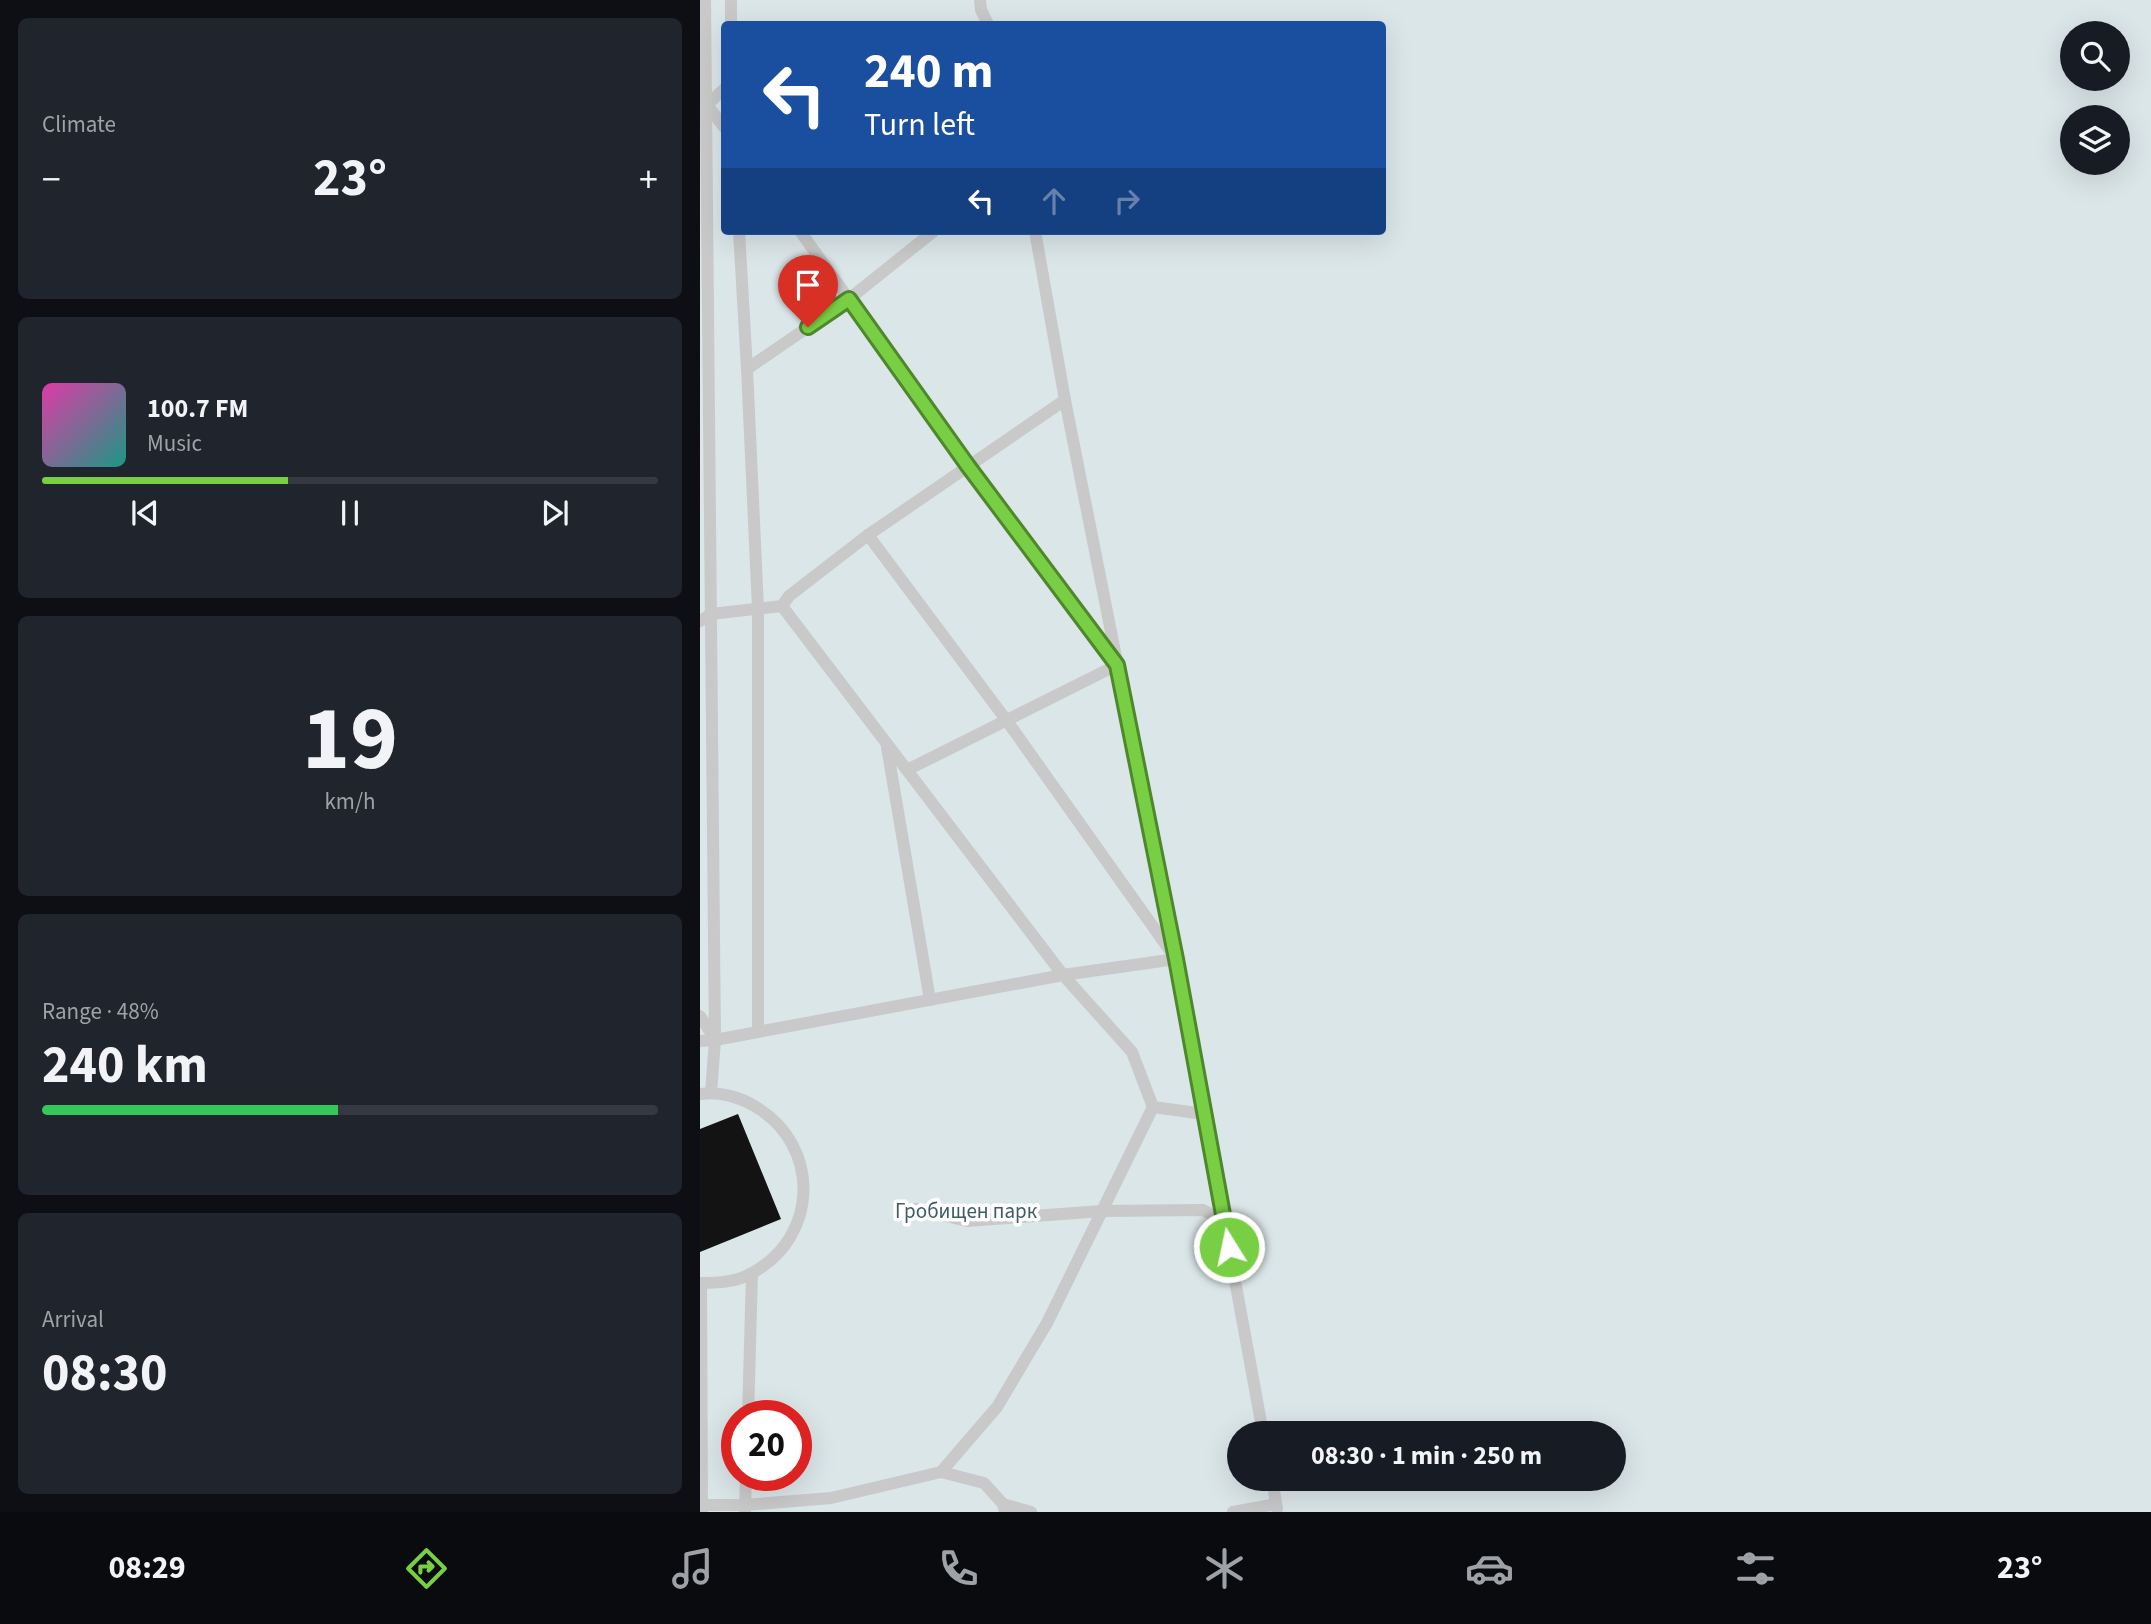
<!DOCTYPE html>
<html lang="en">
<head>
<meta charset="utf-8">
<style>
	body { margin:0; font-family:"Source Sans 3",sans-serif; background:#20242c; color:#f1f3f6; height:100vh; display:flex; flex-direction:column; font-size:26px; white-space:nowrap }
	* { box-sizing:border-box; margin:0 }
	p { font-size:23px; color:#9ea1a6 }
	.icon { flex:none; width:38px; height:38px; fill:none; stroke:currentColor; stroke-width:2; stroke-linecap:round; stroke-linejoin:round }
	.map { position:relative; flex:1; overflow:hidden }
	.side { display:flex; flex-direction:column; gap:18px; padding:18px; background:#0d0f14; width:700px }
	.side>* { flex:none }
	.top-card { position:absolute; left:21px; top:21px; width:665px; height:214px; border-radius:7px; box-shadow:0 7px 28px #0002; background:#1a4fa0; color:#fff; overflow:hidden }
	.controls { position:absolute; left:1360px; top:21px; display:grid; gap:14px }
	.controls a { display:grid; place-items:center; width:70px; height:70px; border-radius:50%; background:#171b24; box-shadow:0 7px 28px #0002; font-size:35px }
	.speed { position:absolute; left:21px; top:1400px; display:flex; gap:14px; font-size:35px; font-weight:700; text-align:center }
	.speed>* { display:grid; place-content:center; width:91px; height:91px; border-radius:50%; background:#171b24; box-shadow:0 7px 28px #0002; line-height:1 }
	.speed .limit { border:10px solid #d22; background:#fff; color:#111 }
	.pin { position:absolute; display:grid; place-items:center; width:60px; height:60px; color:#fff; margin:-72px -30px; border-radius:50% 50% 50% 0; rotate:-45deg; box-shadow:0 0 7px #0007 }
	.pin .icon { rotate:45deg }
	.me { position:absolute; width:77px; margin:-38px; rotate:350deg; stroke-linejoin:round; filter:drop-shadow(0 0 5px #0008) }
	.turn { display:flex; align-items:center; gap:24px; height:147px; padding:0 28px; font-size:32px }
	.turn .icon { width:91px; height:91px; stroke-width:2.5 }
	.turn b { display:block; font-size:49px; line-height:60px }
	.lanes { display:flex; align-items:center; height:66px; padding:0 28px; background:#0003; justify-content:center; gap:35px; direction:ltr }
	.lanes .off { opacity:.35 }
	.big { font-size:52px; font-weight:700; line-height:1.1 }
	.side .card { flex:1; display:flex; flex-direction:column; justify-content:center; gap:10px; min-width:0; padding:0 24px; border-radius:10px; background:#20242c }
	.side .dial { align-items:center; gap:0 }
	.dial b { font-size:91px; line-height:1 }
	.song { display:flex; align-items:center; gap:21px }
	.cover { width:84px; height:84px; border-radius:10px; background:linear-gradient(135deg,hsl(320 70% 55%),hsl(170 70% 35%)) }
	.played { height:7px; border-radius:4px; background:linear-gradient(90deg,#79cf43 40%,#363941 40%) }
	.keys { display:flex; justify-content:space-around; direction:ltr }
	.heat { display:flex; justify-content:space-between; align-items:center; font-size:38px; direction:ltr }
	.charge { height:10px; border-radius:5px; background:linear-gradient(90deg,#34c759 48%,#363941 0) }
	.trip { position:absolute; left:527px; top:1421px; width:399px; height:70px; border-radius:35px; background:#171b24; box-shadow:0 7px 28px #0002; font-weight:700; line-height:70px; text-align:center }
	.dock { display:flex; height:112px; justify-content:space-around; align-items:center; background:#090b0e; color:#9ea1a6 }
	.dock .icon { width:49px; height:49px }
	.dock .selected { color:#79cf43 }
	.dock b { font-size:32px; color:#f1f3f6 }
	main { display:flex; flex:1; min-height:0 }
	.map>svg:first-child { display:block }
	.green { fill:#dbe6e8; fill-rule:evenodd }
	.building { fill:#131313 }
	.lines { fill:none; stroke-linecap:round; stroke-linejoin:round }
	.service { stroke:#c9c9c9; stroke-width:12 }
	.route-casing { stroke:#4f872c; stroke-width:18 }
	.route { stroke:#79cf43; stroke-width:12 }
	.labels { text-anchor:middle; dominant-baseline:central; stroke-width:7; stroke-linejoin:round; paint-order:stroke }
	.park-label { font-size:21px; fill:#405b62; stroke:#fff }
</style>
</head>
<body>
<main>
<section class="side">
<div class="card"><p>Climate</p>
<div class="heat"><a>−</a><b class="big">23°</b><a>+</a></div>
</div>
<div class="card">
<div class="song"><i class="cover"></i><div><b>100.7 FM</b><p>Music</p></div></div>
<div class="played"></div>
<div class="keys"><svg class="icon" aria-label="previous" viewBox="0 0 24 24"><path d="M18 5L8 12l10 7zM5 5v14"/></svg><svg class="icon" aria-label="pause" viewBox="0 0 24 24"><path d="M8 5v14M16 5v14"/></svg><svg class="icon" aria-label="next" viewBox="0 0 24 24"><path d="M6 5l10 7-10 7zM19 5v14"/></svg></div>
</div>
<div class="card dial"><b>19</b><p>km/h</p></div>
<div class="card"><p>Range · 48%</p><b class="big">240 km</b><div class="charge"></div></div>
<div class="card"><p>Arrival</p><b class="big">08:30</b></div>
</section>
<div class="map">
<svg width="1451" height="1512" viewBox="0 0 1451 1512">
	<rect width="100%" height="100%" fill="#fff"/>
	<path class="green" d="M0,0H1451V1512H0ZM24,24H682V231H24ZM1372,33H1418V79H1372ZM1372,117H1418V163H1372ZM37,1416H96V1475H37ZM539,1433H914V1479H539Z"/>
	<polygon class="building" points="38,1114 81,1219 0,1252 0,1129"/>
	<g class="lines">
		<g class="service">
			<polyline points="5,0 15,1040 11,1093"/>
			<polyline points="31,0 31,24"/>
			<polyline points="280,0 281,10 288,24"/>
			<polyline points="2,105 7,105 24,89"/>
			<polyline points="7,105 24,127"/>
			<polyline points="39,231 47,369 58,609 58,1032"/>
			<polyline points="100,231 268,466 417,665 207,770"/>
			<polyline points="335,231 365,400 476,959 563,1433"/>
			<polyline points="47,369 149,299 234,231"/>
			<polyline points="82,606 363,975 432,1052 453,1107 504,1114"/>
			<polyline points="0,621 11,614 82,606 89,596 168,535 365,400"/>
			<polyline points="187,747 230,1000"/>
			<polyline points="0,1016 15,1039"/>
			<polyline points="0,1041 15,1040 363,975 476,959 307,721 168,535"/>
			<path d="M0,1094C19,1091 40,1097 56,1107C121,1146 119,1237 52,1273C37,1282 18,1283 0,1283"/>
			<polyline points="216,1209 267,1221 402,1211 503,1210 524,1221"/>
			<polyline points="1,1283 2,1512"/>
			<polyline points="48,1416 52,1274"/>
			<polyline points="241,1472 297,1407 347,1323 453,1107"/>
			<polyline points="572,1479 577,1509"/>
			<polyline points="303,1504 331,1512"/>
			<polyline points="0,1505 45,1505 131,1498 241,1472 284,1483 303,1504 305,1512"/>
			<polyline points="45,1512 46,1475"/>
			<polyline points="533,1512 576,1504"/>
		</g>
	</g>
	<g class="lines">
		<g class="route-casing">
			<polyline id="route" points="108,327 149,299 268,466 417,665 476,959 529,1247"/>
		</g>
		<use href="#route" class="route"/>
	</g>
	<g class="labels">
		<g class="park-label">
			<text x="266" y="1211">Гробищен парк</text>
		</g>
	</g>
</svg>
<div class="controls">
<a><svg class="icon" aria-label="search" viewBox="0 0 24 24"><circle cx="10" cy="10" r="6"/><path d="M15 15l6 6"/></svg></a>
<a><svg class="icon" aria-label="layers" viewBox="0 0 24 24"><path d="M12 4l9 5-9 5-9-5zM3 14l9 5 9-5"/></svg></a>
</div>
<div class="speed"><div class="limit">20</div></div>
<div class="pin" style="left:108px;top:327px;background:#d93025"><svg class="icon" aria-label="arrive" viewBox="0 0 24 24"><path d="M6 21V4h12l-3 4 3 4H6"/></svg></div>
<svg class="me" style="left:529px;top:1247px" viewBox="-20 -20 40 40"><circle r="17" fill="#79cf43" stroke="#fff" stroke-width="3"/><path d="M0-11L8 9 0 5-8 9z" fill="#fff"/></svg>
<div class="trip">08:30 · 1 min · 250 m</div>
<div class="top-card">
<div class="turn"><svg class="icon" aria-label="left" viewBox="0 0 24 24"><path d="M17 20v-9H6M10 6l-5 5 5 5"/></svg><div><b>240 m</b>Turn left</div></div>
<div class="lanes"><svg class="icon" aria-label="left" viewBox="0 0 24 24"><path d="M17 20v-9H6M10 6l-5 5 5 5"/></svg><svg class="icon off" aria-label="ahead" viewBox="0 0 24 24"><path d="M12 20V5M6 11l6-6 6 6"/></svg><svg class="icon off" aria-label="right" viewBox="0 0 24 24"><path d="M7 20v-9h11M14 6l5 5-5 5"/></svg></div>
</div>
</div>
</main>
<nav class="dock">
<b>08:29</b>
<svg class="icon selected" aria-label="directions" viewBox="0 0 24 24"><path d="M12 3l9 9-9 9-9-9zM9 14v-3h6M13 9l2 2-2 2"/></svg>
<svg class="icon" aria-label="music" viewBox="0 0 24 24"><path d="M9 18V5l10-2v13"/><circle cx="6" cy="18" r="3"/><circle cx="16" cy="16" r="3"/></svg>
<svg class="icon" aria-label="phone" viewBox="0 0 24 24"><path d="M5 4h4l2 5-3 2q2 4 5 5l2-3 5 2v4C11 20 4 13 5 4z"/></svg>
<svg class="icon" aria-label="climate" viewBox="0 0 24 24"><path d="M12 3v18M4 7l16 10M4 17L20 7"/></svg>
<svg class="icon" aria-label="car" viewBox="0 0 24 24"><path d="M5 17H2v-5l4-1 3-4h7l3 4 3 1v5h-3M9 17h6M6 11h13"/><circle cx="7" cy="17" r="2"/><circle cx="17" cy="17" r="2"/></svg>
<svg class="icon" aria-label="filters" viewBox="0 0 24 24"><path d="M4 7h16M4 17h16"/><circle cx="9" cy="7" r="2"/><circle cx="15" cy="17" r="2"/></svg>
<b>23°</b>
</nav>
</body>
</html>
